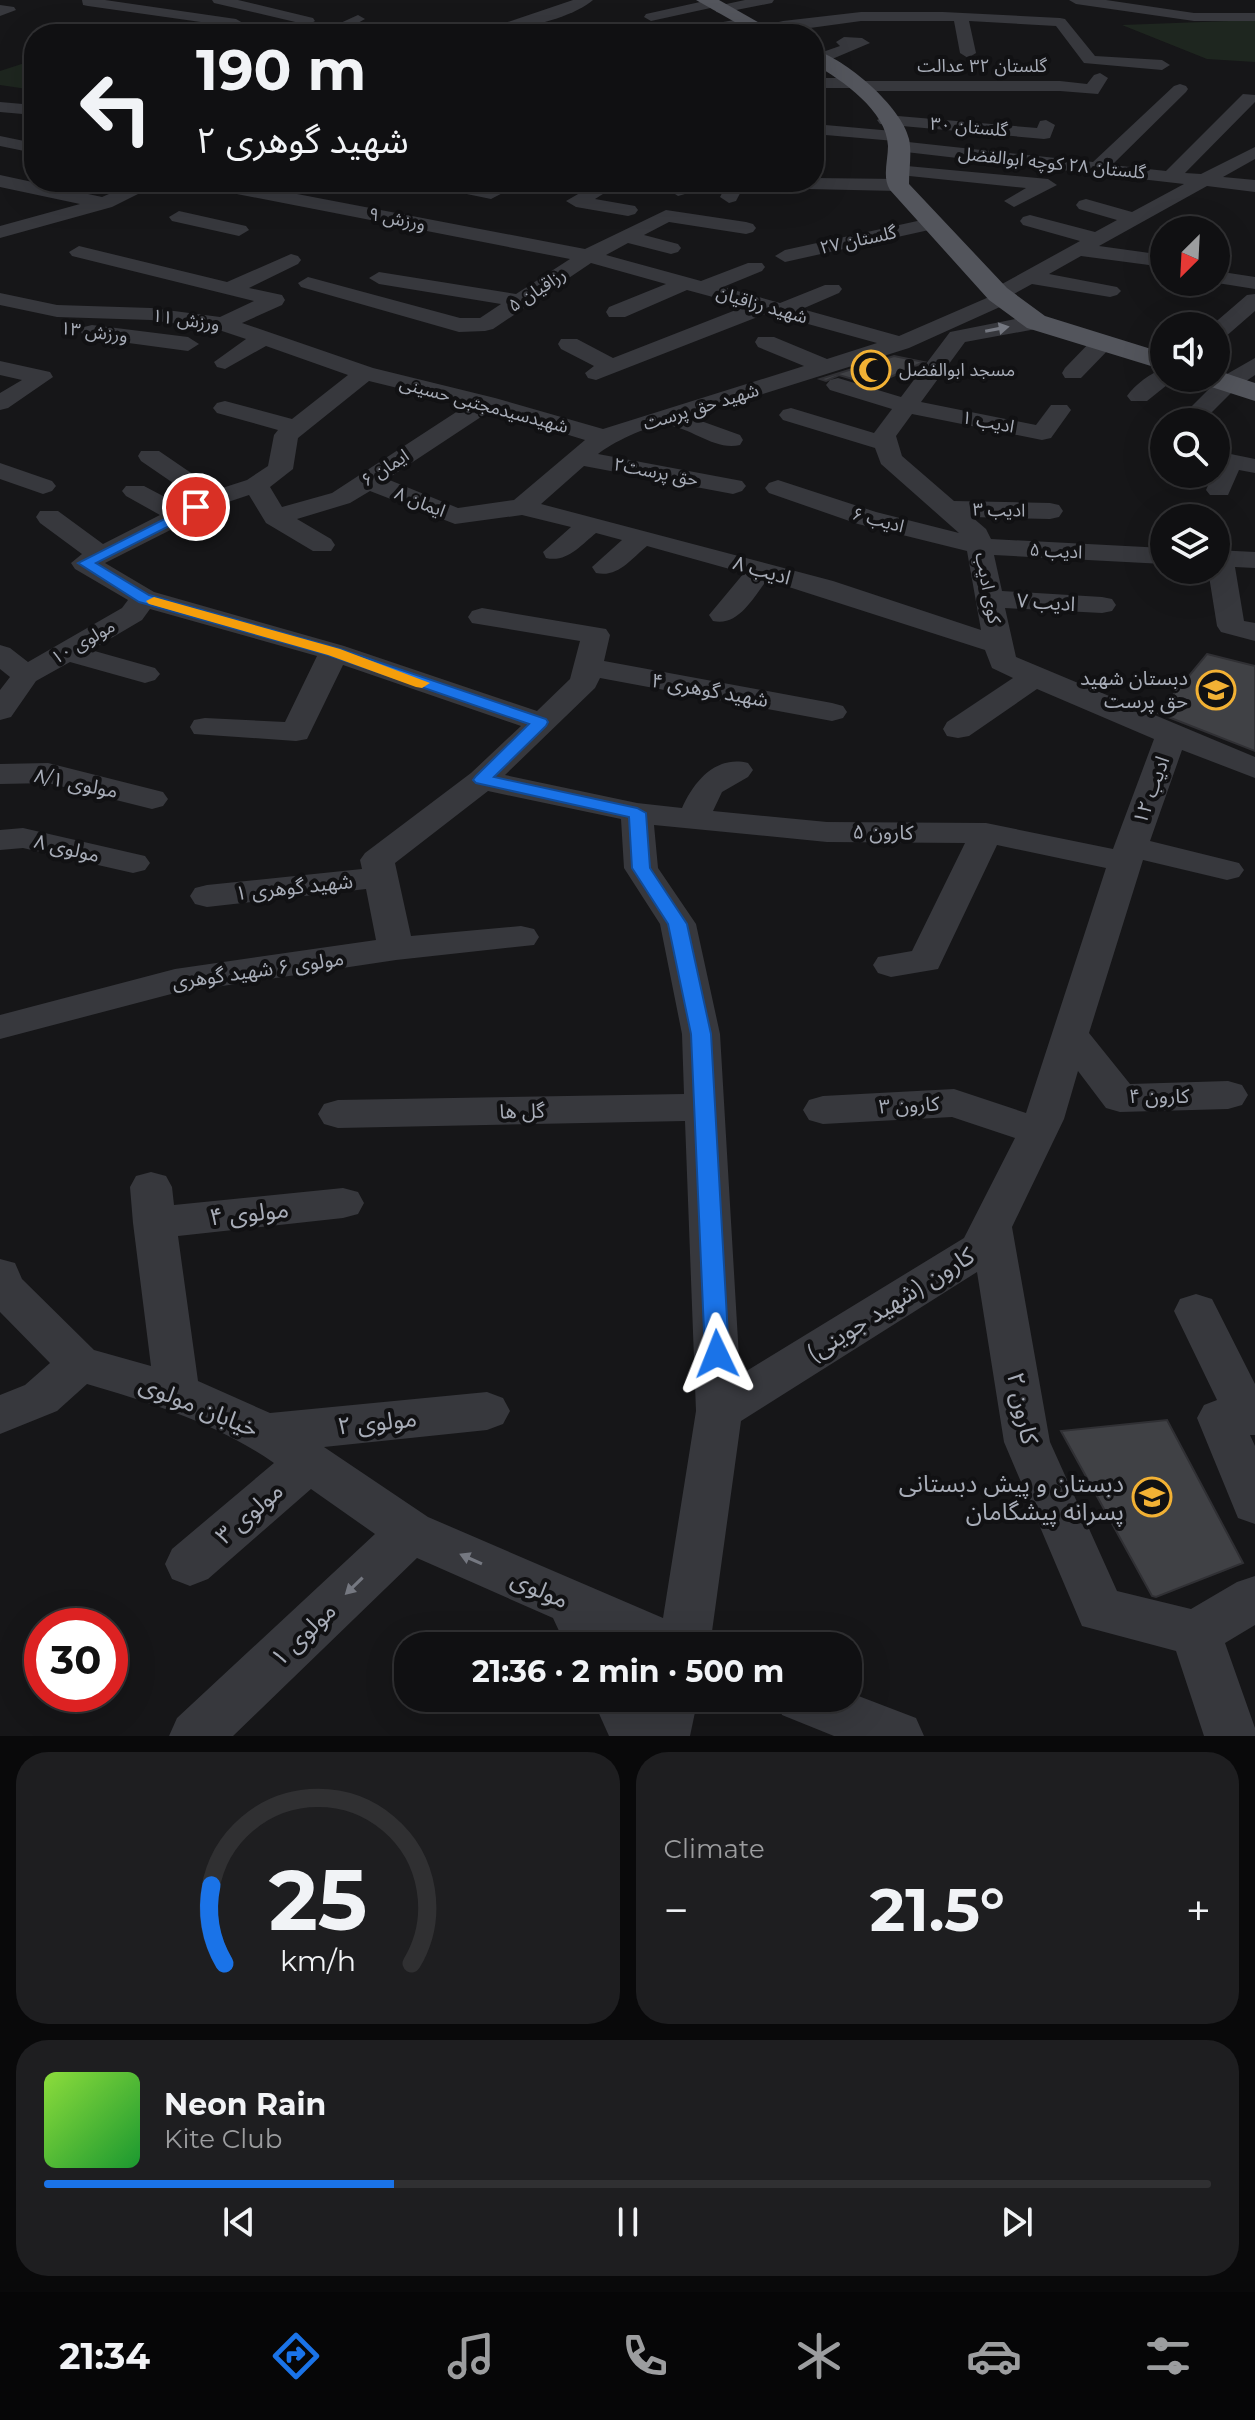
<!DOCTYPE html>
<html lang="en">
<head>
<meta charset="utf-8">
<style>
	body { margin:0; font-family:Montserrat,"Noto Sans Arabic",sans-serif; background:#1e1e20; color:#f1f3f6; height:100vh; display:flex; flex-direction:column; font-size:30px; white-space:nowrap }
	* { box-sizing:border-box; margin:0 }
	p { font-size:26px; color:#9c9d9f }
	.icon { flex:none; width:44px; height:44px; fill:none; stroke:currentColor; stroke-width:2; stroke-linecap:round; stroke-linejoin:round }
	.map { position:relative; height:1736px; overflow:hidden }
	.panel { display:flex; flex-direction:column; gap:16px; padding:16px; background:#09090a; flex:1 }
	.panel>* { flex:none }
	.hud { position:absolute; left:24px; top:24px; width:800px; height:168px; border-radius:32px; box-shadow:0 8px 32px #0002,0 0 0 2px #303032; background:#101012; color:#f1f3f6; overflow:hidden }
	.needle { width:52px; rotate:204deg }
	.tools { position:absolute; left:1150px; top:216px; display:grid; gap:16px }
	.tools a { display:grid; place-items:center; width:80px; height:80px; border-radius:50%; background:#101012; box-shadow:0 8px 32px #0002,0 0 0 2px #303032; font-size:40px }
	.speed { position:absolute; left:24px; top:1608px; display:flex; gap:16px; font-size:40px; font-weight:700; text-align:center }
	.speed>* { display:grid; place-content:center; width:104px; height:104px; border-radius:50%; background:#101012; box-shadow:0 8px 32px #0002,0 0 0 2px #303032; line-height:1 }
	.speed .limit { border:12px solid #d22; background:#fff; color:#111 }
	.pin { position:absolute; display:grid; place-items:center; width:68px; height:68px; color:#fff; margin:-34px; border:4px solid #fff; border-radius:50%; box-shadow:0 2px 8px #0007 }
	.me { position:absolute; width:88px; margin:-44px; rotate:358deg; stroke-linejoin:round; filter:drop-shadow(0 0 6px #0008) }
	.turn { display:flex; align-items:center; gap:28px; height:168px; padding:0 40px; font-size:36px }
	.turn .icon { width:104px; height:104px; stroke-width:2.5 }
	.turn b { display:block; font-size:56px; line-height:68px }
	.big { font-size:60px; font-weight:700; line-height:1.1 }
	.panel .tile { flex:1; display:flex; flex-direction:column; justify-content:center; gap:12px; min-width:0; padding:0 28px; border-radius:32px; background:#1e1e20 }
	.panel .dial { align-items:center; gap:0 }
	.dial svg { height:208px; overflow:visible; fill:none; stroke:#303032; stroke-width:7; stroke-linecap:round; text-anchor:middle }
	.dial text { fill:#f1f3f6; stroke:none }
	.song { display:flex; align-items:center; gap:24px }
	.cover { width:96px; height:96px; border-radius:12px; background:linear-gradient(135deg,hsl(90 70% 55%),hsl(130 70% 35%)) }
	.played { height:8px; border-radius:4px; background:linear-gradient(90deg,#1a73e8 30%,#303032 30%) }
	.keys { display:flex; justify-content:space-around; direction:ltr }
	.heat { display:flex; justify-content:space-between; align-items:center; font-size:44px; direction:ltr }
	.panel .tiles { flex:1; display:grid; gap:16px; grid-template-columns:1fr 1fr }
	.tile:last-child { grid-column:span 2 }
	.trip { position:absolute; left:394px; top:1632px; width:468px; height:80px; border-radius:32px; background:#101012; box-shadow:0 8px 32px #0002,0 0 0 2px #303032; font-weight:700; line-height:80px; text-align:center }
	.menu { display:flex; height:128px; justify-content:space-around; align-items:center; background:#060607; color:#9c9d9f }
	.menu .icon { width:56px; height:56px }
	.menu .active { color:#1a73e8 }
	.menu b { font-size:36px; color:#f1f3f6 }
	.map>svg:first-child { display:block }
	.green { fill:#1e261f }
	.building { fill:#404145; stroke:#303034; stroke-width:2 }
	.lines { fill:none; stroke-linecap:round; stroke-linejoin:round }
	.minor { fill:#37383d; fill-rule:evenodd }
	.major { fill:#53555c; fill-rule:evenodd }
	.oneway { fill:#757881 }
	.route { fill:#1a73e8; stroke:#114b97; stroke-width:2 }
	.slow { fill:#f59e0b }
	.labels { text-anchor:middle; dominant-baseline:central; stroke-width:8; stroke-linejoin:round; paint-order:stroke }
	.far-street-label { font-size:18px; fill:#a8adb8; stroke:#111113 }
	.far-poi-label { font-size:18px; fill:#a8adb8; stroke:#111113; text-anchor:start }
	.street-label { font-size:20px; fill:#a8adb8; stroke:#111113 }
	.poi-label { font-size:20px; fill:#a8adb8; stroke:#111113; text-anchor:end }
	.near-street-label { font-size:24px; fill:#a8adb8; stroke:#111113 }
	.near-poi-label { font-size:24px; fill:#a8adb8; stroke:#111113; text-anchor:end }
</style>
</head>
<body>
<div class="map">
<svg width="1255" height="1736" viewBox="0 0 1255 1736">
	<rect width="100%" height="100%" fill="#161618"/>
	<g class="green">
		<polygon points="1255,20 1255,62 1207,59 1122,25"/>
		<polygon points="34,60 34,90 0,85 0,71"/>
	</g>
	<g class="building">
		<polygon points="894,356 924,362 873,385 839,375 826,381 820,379"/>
		<polygon points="1207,654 1255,666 1255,751 1158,713"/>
		<polygon points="1167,1420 1243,1563 1156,1597 1152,1596 1061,1431"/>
	</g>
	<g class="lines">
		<g class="minor">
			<polygon points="82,0 105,0 236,19 243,23 236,27 88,6 83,5"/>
			<polygon points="212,0 238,0 313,18 315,21 308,25 214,3"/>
			<path d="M573,0H593C571,20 503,34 472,34Z"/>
			<polygon points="709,0 716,1 717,6 745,0 774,0 772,3 721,13 716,12 715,7 651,21 644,17 646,14"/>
			<polygon points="1069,0 1106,0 1194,13 1255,13 1255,21 1194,21 1076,4"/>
			<polygon points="0,5 14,7 16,10 0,16"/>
			<polygon points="861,12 943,12 1060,18 1065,19 1095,56 1162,60 1170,65 1162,70 1084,63 1056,26 969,21 976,53 968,58 960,53 954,21 861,21 766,34 739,34 742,31 783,21"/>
			<polygon points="358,15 365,19 347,29 356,34 331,34 325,30"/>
			<polygon points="746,18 753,22 751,25 707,34 675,34 683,29"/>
			<polygon points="844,37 862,38 870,43 825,62 814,63 814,55 840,46 836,42"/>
			<polygon points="1100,73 1108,78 1098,94 1060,91 857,91 850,88 814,88 814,78 854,78 861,81 1060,81 1087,84 1094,75"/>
			<path d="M1180,84L1186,86L1188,89L1186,92L1112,165L1166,171L1243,94L1255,95V102L1185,173L1201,174L1255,147V159L1223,177L1255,180V192L1207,186L1099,246L1164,255V267L1081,256L1049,274L1117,287L1121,291L1117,295L1110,297L1032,284L1012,295L1015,298L1011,302L909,348L690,417L740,435L743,440L740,445C715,451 692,428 667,425C650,424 611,443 598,454L742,481L746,486L742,491L733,494L584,466L541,504L833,581L981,630L967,551L858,524L769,493L765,488L769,483L778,480L876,512L959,533L881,464L875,448L783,420L779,415L783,410L791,408L874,433L892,409L830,390L826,385L830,380L838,378L901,397L950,332L1036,315L1047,322L1036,329L965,342L921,402L1036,425L1051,405H1067L1071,410L1051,438L1042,440L912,414L896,436L902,456L954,501L1050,503L1059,505L1063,511L1059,517L1050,519L972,517L986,529L991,539L1164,548V564L994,555L1002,591L1102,597L1112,599L1116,605L1112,611L1102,613L1005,608L1016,657L1255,757V778L1182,750L1150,841L1239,863L1244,870L1239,877L1227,880L1143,860L1089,1033L1130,1084L1228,1081L1242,1085L1248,1095L1242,1105L1228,1109L1120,1112L1106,1108L1078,1071L1064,1119L1012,1227L1050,1442L1117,1591L1191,1609L1237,1582L1255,1576V1625L1225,1643L1255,1728V1736H1204L1176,1651L1082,1626L1004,1442L977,1272L741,1421L710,1646H566L553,1618L417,1558L233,1736H169L177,1718L375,1534L311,1489L208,1579L190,1586L172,1579L165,1564L172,1549L274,1463C218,1424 152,1403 87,1384L57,1411L0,1434V1395L25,1385L50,1363L0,1312V1259L15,1263L22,1279L94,1350L151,1366L133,1223L130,1187L136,1176L151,1172L166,1176L172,1187L174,1205L343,1188L358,1192L364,1203L358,1214L343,1218L178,1236L198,1381L270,1413L487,1392L503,1398L510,1411L503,1424L487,1430L324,1447L428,1517L663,1618L696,1411L685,1121L338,1128L324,1124L318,1114L324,1104L338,1100L684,1094L682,1034L660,924L624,868L621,819L488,791L395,863L411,936L521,926L534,929L539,937L534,945L396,960L175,993L0,1039V1015L175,969L376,940L366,889L207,907L195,904L190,896L195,888L207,885L362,869L360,860L365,853L471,773L521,726L343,665L307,739L296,741L194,734L190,727L194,720L205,718L285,722L317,656L150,609L142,620L91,650L155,668L160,674L155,680L145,683L70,662L36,681L11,717L0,720V690L10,677L0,669V645L10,648L28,662L122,608L128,600L75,569L71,563L82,554L40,523L36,517L40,511H58L103,544L160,515L126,496L122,491L126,486H144L180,505L195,498L141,461L138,456L141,451H159L216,490L247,480L268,466L274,435L278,430L217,413L213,408L217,403L225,401L292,419L348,375L266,346L225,369L217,367L214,362L246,339L219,330L151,320L57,317L0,305V293L57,305L151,308L220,317L254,301L72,256L69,252L79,246L227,282L291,254L298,256L301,260L298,264L249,288L282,295L285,300L282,305L242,323L373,368L495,398L603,429L804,366L758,347L755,342L758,337H774L827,359L877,343L768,313L596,380L588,378L585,373L594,366L561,349L558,344L561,339H577L613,358L746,306L687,290L625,317H609L606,312L609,307L666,284L591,263L493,329L485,331L459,332L301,287L298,283L308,277L460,318H480L501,304L379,284L369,278L379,272L516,294L570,259L206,188L197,182H235L585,249L666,210L746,222L753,224L756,228L753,232L746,234L669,222L644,235L678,244L681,248L678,252L671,254L628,243L606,255L701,281L748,263H762L765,267L762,271L723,287L780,303L825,285H839L842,289L839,293L802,309L899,336L989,297L991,290L1080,241L1023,225L1020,221L1023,217L1030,215L1095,232L1117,220L1079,209L1076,205L1079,201L1086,199L1132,212L1184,184L897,151L888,146L895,141L814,134V124L904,132L907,136L899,141L1093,162L1174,86ZM369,381L467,405L332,493L282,507L270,487L293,469L298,438ZM490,411L585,440L514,500L458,508L387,479ZM370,491L455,524L522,515L571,527L543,552L546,558C567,563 581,545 596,533L622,540L592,567L596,573C618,578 631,559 647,546L744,573L709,615L713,621C738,627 753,598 767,580L985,650L992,668L1013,678L947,722L943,729L947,736L958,738L969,736L1037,689L1154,739L1113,849L986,823L827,822L713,811L722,792L748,777L753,770L748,763C716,755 694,781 682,808L637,803L505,775L595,688L600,678L832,721L843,718L847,712L843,706L832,703L604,661L610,635L606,629L482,608L472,611L468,617L472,623L580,641L570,679L537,711L344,646L154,592L105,563L222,504L249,495L266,523L313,551H331L335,545L331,539L297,519L350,503ZM654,825L827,842L965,843L912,951L878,957L873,965L878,973L891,977L938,969L997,845L1106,868L1026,1113L954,1089L823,1096L809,1100L803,1110L809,1120L823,1124L952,1117L1015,1138L964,1238L740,1375L720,1034L696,924L658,868Z"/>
			<polygon points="0,102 34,105 34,115 0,112"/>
			<polygon points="886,115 1037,128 1040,121 1046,120 1055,125 1050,138 1044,139 880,124 877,120"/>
			<polygon points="0,136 34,143 34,153 0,146"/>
			<polygon points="896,165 1048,179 1057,185 1014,207 1004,201 1026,188 890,174 887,170"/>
			<polygon points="0,175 102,197 137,182 162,182 112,207 0,238 0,226 80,204 0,187"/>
			<polygon points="814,178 898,179 907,185 898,191 760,188 751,182 814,182"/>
			<path d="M426,182C446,182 465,185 485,186C495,187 512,182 524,182L491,199L428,186Z"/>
			<polygon points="599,182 622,182 595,199 635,206 638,210 635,214 628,216 576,207 566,201"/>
			<polygon points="674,182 693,182 685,194 678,196 669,190"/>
			<polygon points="728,182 746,182 736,201 729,203 720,197"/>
			<polygon points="179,211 246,226 249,230 239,236 172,221 169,217"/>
			<polygon points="931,218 938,220 941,224 938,228 785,262 775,256 785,250"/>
			<polygon points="1216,271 1255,277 1255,289 1211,282 1216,282"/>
			<polygon points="1255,294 1255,311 1224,338 1216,340 1216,326 1211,326 1247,295"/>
			<polygon points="92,325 188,337 199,344 188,351 84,337 81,332 84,327"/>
			<polygon points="1103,335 1111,337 1114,342 1111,347 1081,378 1065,378 1062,373 1065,368 1095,337"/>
			<polygon points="1255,358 1255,375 1236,388 1202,422 1176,422 1220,378"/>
			<polygon points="0,361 50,372 53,377 8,408 0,410 0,393 22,380 0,375"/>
			<path d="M1164,369V378H1174L1172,381L1147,401H1131L1127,396C1135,385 1151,372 1164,369Z"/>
			<polygon points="1216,451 1255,459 1255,473 1239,470 1228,495 1210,495 1206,490 1213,474 1216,474"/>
			<polygon points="0,463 52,481 56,486 52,491 43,494 0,479"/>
			<polygon points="1216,550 1255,552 1255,568 1235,567 1244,621 1255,623 1255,641 1221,632 1217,626 1208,570 1216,570"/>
			<polygon points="48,763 163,792 168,799 163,806 152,809 48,783 0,784 0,764"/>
			<polygon points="23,828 145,856 150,863 145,870 133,873 23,848 0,850 0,830"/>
			<polygon points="1196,1294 1212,1299 1255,1384 1255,1435 1250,1435 1255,1446 1255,1524 1238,1518 1197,1418 1204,1405 1217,1400 1174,1311 1180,1299"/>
			<polygon points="848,1692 916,1718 924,1736 834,1736 782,1715 775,1698 848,1698"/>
			<polygon points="592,1698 698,1698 690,1736 609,1736"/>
		</g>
		<g class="major">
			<polygon points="696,0 719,0 779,34 756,34"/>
			<path d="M814,50C845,58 902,107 909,139C912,153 909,169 909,184L1007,288L1045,316L1164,353V370L1027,328L989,300L890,190C882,178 888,160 888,146C887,111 842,80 814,64Z"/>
			<polygon points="1216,370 1255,383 1255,401 1202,384 1198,378 1216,378"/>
		</g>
	</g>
	<defs><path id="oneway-solid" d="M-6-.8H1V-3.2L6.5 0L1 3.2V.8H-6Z" transform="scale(2)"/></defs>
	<g class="oneway">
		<use href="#oneway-solid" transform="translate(997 329) rotate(-11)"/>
		<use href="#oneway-solid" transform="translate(471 1559) rotate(-156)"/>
		<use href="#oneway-solid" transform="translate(354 1586) rotate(136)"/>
	</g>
	<polygon class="route" points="196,503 201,504 201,510 96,563 149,595 340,649 546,719 548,722 546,726 494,777 637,808 646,813 650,868 687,924 711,1034 729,1354 726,1361 717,1364 709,1361 705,1354 691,1034 668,924 632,868 629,817 476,783 473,780 476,776 529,724 328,655 139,602 78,563"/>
	<polygon class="slow" points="154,597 340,649 430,683 422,688 416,687 328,655 149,604 146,601"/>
	<defs>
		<g id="mosque-ring" transform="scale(2)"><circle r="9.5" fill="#111113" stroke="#f2b134" stroke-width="1.5"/><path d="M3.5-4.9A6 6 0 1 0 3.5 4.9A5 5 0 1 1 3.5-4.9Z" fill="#f2b134"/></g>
		<g id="school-ring" transform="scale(2)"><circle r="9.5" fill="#111113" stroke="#f2b134" stroke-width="1.5"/><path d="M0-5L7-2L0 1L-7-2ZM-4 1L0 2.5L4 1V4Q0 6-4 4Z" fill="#f2b134"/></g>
	</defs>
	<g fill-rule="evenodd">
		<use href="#mosque-ring" x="871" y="370"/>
		<use href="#school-ring" x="1216" y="690"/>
		<use href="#school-ring" x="1152" y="1497"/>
	</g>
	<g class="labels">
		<g class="far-street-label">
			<text x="982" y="66">گلستان ۳۲ عدالت</text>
			<text transform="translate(969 127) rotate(5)">گلستان ۳۰</text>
			<text transform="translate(1052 163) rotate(6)">گلستان ۲۸ کوچه ابوالفضل</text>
			<text transform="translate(397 219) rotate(11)">ورزش ۹</text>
			<text transform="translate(858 240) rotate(-12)">گلستان ۲۷</text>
			<text transform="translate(537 290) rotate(-33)">رزاقیان ۵</text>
			<text transform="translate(762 305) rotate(16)">شهید رزاقیان</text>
			<text transform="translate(186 320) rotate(8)">ورزش ۱۱</text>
			<text transform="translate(94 332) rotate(7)">ورزش ۱۳</text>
			<text transform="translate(484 405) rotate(15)">شهیدسیدمجتبی حسینی</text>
			<text transform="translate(701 407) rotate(-17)">شهید حق پرست</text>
			<text transform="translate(988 422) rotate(11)">ادیب ۱</text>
			<text transform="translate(385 468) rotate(-33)">ایمان ۶</text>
			<text transform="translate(656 472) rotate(11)">حق پرست۲</text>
			<text transform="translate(420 502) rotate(22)">ایمان ۸</text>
			<text transform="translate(999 510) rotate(1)">ادیب ۳</text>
			<text transform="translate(878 520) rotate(15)">ادیب ۶</text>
			<text transform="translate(1056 551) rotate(3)">ادیب ۵</text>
			<text transform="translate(988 588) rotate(79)">کوی ادیب</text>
			<text transform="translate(83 642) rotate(-30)">مولوی ۱۰</text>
		</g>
		<g class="far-poi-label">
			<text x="899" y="370">مسجد ابوالفضل</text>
		</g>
		<g class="street-label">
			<text transform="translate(762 570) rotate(16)">ادیب ۸</text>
			<text transform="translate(1046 602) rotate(4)">ادیب ۷</text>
			<text transform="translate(710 690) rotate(10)">شهید گوهری ۴</text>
			<text transform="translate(76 783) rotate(11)">مولوی ۸/۱</text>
			<text transform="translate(1151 790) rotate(-70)">ادیب ۱۲</text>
			<text transform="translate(883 832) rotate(1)">کارون ۵</text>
			<text transform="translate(67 848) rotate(13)">مولوی ۸</text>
			<text transform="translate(294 887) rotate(-6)">شهید گوهری ۱</text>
			<text transform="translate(258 970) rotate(-8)">مولوی ۶ شهید گوهری</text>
			<text x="1159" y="1096">کارون ۴</text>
			<text transform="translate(909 1105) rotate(-3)">کارون ۳</text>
			<text transform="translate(522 1111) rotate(-1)">گل ها</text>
		</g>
		<g class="poi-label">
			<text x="1188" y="678">دبستان شهید<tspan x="1188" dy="23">حق پرست</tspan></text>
		</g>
		<g class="near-street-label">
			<text transform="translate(249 1213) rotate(-6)">مولوی ۴</text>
			<text transform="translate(890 1304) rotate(-32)">کارون (شهید جوینی)</text>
			<text transform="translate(199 1406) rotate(22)">خیابان مولوی</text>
			<text transform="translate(1023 1408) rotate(78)">کارون ۲</text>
			<text transform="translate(377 1422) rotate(-6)">مولوی ۲</text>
			<text transform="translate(249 1513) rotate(-41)">مولوی ۳</text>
			<text transform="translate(540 1589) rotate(24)">مولوی</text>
			<text transform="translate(303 1634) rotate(-44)">مولوی ۱</text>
		</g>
		<g class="near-poi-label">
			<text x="1124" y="1483">دبستان و پیش دبستانی<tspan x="1124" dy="28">پسرانه پیشگامان</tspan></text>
		</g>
	</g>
</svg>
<div class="tools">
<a><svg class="needle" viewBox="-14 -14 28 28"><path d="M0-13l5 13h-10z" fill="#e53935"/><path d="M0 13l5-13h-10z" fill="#9c9d9f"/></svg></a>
<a><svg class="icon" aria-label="sound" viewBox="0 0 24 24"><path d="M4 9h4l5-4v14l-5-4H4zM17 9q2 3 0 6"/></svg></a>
<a><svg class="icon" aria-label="search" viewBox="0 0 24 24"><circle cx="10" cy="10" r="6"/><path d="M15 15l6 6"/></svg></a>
<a><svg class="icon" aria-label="layers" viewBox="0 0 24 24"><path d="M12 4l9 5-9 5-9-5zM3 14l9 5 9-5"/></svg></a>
</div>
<div class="speed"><div class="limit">30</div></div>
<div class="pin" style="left:196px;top:507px;background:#d93025"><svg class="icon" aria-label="arrive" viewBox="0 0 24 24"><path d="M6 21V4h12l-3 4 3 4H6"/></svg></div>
<svg class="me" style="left:717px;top:1354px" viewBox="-20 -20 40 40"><path d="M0-17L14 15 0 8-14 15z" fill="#1a73e8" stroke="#fff" stroke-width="4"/></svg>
<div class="trip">21:36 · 2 min · 500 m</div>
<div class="hud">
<div class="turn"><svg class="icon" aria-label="left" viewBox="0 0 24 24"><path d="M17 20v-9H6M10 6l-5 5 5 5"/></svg><div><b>190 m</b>شهید گوهری ۲</div></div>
</div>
</div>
<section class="panel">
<div class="tiles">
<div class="tile dial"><svg viewBox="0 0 100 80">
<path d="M14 69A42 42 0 1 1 86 69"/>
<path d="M14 69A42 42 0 0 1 9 39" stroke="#1a73e8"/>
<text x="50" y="56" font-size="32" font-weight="700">25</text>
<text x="50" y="72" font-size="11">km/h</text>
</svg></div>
<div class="tile"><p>Climate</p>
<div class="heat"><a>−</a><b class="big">21.5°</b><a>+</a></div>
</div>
<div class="tile">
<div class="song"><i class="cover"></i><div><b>Neon Rain</b><p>Kite Club</p></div></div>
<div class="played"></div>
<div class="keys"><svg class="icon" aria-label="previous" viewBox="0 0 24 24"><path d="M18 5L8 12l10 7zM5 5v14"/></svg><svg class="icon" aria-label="pause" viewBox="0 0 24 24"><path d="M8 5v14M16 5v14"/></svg><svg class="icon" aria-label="next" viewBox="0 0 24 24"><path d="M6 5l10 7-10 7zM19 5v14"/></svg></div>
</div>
</div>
</section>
<nav class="menu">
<b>21:34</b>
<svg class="icon active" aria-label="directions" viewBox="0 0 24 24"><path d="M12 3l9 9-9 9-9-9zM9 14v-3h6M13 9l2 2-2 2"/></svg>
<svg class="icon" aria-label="music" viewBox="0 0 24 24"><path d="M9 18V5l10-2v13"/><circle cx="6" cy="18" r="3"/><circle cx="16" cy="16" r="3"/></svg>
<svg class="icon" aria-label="phone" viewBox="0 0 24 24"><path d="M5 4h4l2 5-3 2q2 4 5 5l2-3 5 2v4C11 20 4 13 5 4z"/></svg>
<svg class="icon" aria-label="climate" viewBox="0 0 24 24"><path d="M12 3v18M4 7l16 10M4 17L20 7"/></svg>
<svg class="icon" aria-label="car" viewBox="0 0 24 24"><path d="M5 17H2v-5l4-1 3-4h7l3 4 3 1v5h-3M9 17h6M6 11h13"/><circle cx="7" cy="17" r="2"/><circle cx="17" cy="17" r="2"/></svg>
<svg class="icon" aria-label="filters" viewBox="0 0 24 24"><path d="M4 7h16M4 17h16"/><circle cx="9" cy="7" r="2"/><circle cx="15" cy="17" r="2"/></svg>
</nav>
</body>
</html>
